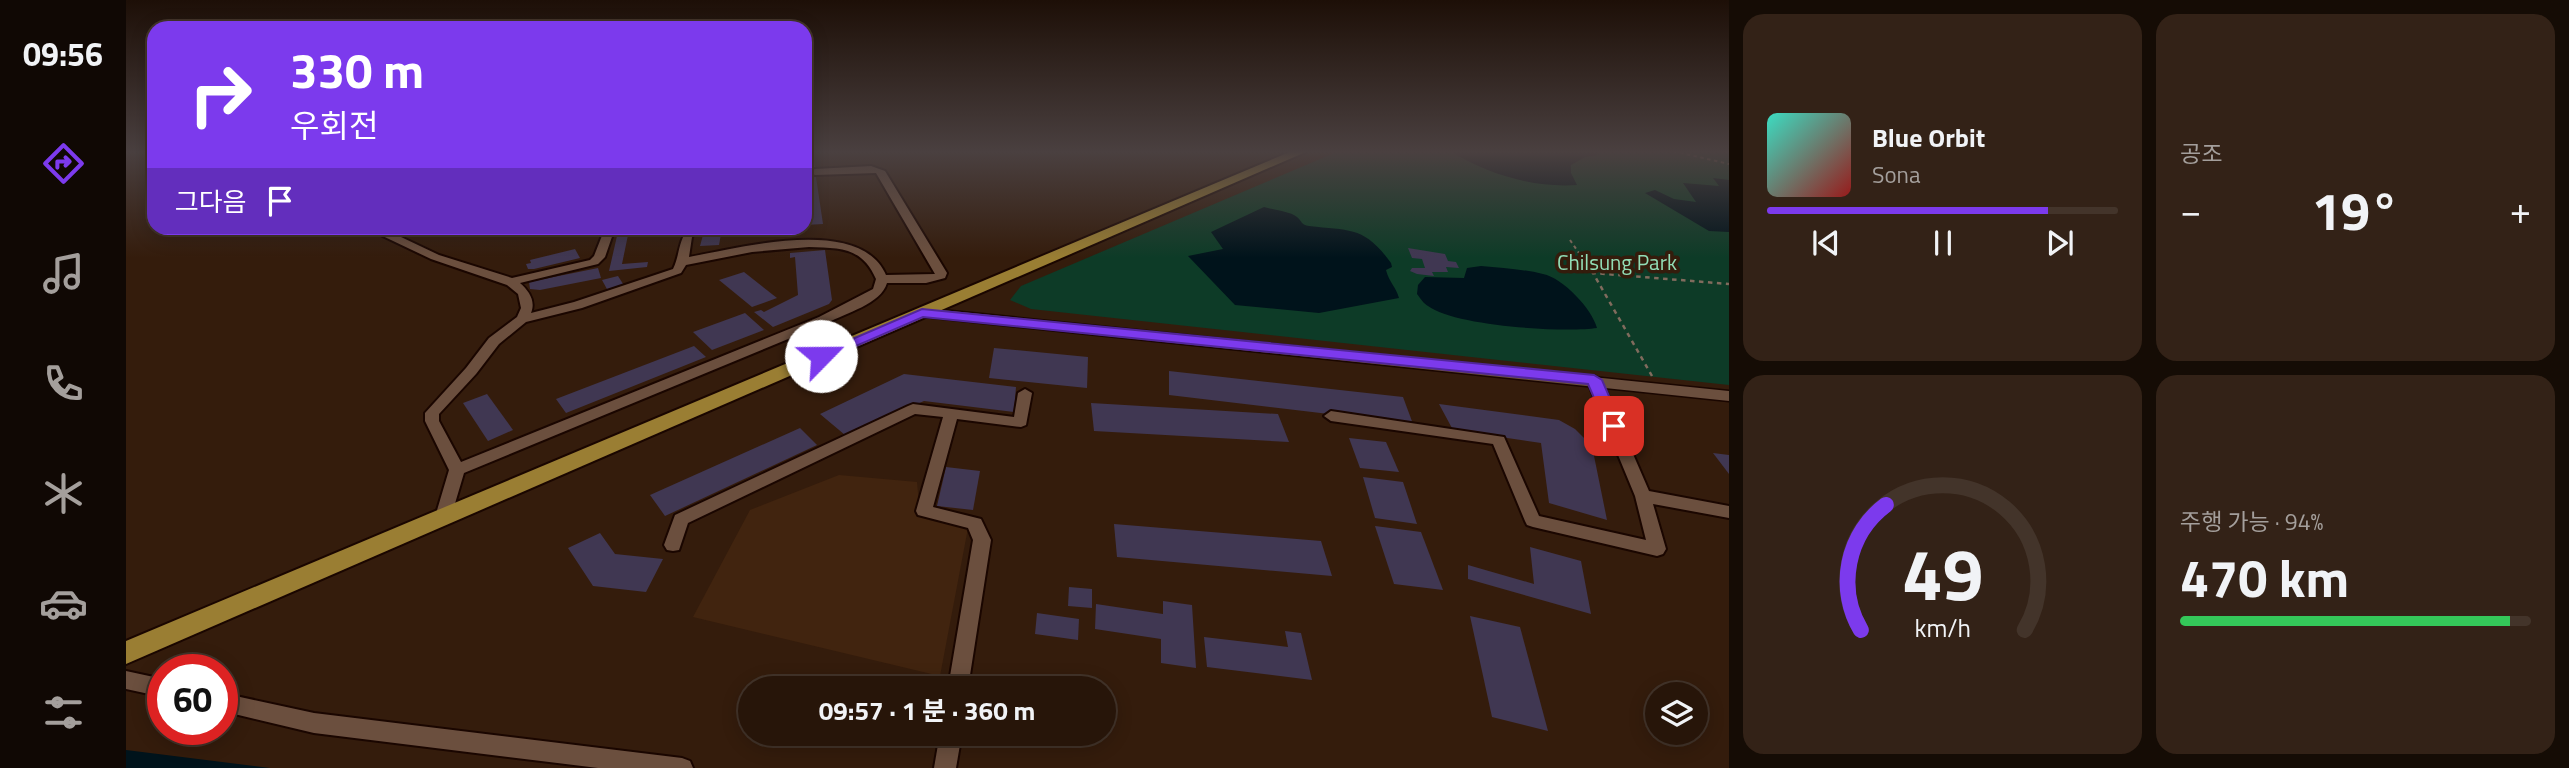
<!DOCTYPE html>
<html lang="ko">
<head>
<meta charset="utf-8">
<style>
	body { margin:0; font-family:"Titillium Web","Noto Sans KR",sans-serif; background:#332217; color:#f1f3f6; height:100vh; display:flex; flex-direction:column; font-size:26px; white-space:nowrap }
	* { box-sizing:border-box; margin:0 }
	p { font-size:23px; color:#a49f9c }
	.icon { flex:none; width:38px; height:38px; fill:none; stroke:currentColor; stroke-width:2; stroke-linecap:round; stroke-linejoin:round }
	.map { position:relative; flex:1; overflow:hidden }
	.sheet { display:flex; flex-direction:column; gap:14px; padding:14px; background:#150c05; width:840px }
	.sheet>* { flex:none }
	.guide { position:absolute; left:21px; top:21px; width:665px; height:214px; border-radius:21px; box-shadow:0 4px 18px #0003,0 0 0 2px #43342a; background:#7c3aed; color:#fff; overflow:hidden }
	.buttons { position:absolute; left:1519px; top:682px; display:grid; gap:14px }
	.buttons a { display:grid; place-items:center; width:63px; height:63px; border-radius:50%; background:#271509; box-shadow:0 4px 18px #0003,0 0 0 2px #43342a; font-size:35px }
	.speed { position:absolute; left:21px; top:654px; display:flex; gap:14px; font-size:35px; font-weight:700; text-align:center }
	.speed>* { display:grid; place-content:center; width:91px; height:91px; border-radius:50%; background:#271509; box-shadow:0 4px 18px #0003,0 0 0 2px #43342a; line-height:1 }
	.speed .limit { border:10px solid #d22; background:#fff; color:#111 }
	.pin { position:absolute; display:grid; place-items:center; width:60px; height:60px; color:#fff; margin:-30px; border-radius:14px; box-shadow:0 4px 10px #0006 }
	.me { position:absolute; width:77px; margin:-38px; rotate:67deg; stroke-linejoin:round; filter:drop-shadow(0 0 5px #0008) }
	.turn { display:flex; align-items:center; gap:24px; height:147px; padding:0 28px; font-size:32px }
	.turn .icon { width:91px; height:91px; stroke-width:2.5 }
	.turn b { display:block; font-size:49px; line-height:60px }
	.then { display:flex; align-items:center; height:66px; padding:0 28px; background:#0003; gap:14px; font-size:26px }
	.big { font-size:52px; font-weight:700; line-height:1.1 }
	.sheet .widget { flex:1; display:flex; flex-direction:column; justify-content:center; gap:10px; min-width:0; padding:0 24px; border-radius:21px; background:#332217 }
	.sheet .dial { align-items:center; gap:0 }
	.dial svg { height:182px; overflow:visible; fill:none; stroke:#43342a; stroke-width:7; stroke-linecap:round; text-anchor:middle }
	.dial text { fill:#f1f3f6; stroke:none }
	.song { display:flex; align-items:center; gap:21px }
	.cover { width:84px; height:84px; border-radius:10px; background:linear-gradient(135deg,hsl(170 70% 55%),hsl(0 70% 35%)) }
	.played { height:7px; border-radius:4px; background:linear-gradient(90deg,#7c3aed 80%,#43342a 80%) }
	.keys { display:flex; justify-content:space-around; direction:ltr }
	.heat { display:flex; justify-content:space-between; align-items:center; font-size:38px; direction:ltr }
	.charge { height:10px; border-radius:5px; background:linear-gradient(90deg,#34c759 94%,#43342a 0) }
	.sheet .tiles { flex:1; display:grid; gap:14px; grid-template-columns:repeat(2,1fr) }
	.trip { position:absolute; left:612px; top:676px; width:378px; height:70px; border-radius:35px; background:#271509; box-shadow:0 4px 18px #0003,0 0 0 2px #43342a; font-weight:700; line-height:70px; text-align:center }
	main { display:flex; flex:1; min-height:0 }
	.tab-bar { display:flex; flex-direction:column; width:126px; justify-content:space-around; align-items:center; background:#100804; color:#a49f9c }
	.tab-bar .icon { width:49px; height:49px }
	.tab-bar .on { color:#7c3aed }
	.tab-bar b { font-size:32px; color:#f1f3f6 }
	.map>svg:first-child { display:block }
	.built { fill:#41240f }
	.green { fill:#0d3b27 }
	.water { fill:#00131b }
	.building { fill:#403752 }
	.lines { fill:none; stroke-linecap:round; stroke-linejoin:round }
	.minor-casing { stroke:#1a0600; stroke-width:4 }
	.tertiary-casing { stroke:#1a0600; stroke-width:3 }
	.primary-casing { stroke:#1a0600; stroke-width:4 }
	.path-far1 { stroke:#806b5d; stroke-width:2; stroke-dasharray:3.5 3.5; stroke-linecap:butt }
	.path { stroke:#806b5d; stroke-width:2.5; stroke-dasharray:4.5 4.5; stroke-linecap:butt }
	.minor { fill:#6b4f3e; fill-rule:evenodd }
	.tertiary { fill:#6b4f3e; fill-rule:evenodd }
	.primary { fill:#9a7e33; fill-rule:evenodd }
	.route { fill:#7c3aed; stroke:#51269a; stroke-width:2 }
	.labels { text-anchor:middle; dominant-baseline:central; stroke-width:7; stroke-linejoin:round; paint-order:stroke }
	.park-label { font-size:21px; fill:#92ddb6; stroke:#341c0c }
</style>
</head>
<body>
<main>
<nav class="tab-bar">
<b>09:56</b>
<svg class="icon on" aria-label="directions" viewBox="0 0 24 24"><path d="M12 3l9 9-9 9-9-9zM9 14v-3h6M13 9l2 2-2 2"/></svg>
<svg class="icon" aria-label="music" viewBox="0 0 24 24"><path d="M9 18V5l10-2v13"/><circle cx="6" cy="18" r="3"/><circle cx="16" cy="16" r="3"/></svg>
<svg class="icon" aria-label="phone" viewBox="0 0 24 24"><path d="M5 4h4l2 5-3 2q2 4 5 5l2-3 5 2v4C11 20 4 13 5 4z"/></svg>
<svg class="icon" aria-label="climate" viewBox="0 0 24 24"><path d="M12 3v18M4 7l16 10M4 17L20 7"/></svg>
<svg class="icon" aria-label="car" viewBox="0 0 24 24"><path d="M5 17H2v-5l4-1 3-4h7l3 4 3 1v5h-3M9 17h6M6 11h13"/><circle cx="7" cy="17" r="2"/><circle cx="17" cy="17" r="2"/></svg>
<svg class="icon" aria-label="filters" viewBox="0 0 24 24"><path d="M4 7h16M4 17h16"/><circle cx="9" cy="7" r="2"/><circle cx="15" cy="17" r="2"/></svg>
</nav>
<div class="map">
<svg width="1603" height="768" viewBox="0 0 1603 768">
	<rect width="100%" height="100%" fill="#341c0c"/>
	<polygon class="built" points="713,475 791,482 794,516 842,528 814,676 567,617 624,510"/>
	<polygon class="green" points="1213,151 1603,151 1603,385 905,309 884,300 895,286"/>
	<g class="water">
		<path d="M1324,151H1468L1472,155L1459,157L1445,165V173L1451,185C1406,188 1362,174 1324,151Z"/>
		<polygon points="1587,178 1603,180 1603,232 1583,231 1519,193 1529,190 1548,199 1570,202 1557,183 1593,186"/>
		<path d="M1138,207C1147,210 1163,211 1171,217C1176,221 1175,225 1183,226C1225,231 1238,226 1265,263L1266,267L1260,270C1263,282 1270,287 1273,298L1193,313L1109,305L1062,256L1097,249L1085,232Z"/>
		<path d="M1355,266C1376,268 1397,269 1417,274C1437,278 1466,309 1471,328C1438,333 1328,326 1302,306C1298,304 1294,298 1291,294L1292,285L1299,277L1338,278L1341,268Z"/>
		<polygon points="0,750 144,768 0,768"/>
	</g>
	<g class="building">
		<polygon points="679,151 686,151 689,168 679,168"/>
		<polygon points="690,177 697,224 679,225 679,178"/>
		<polygon points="595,234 593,245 574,246 577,235"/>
		<polygon points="502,235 496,264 522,262 521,267 483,271 491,236"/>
		<polygon points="1282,248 1319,254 1322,261 1330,262 1333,268 1320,267 1322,272 1306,272 1308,276 1291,274 1284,271 1286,268 1299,268 1296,259 1286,258"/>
		<polygon points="449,249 454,258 408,269 402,269 400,264 405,263 404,260"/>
		<polygon points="699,250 706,300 703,304 647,327 628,312 635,310 638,312 672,295 669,257 664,258 664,253"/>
		<polygon points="472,268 475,278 414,290 404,289 403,282"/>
		<polygon points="618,272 651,298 626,307 593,280"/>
		<polygon points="492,276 499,287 482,291 476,280"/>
		<polygon points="619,313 638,330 586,350 567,332"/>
		<polygon points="568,346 580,357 440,413 430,399"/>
		<polygon points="868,348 962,357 961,388 863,378"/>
		<polygon points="1043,371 1277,397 1287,424 1043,395"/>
		<polygon points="778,374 890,387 888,412 798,401 719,435 694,414"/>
		<polygon points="361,394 387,430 362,441 337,403"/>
		<polygon points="965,403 1152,414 1163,442 968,431"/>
		<polygon points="1313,404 1433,420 1449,429 1466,446 1481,520 1423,503 1415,443 1327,430"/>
		<polygon points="674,428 691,445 539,516 524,495"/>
		<polygon points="1223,438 1260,442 1273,472 1234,468"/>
		<polygon points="1587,453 1603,455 1603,474"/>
		<polygon points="820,467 854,471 847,510 811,506"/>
		<polygon points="1237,477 1277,482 1291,524 1249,518"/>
		<polygon points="988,524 1195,541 1206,576 991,557"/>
		<polygon points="1249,526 1295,532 1317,590 1268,584"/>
		<polygon points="474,533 489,554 537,559 520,592 467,586 442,548"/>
		<polygon points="1404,547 1455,561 1465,614 1342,579 1342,565 1408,584"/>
		<polygon points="943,587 966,589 966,608 942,606"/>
		<polygon points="1037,601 1066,605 1070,668 1035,663 1035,639 969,629 970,604 1037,614"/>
		<polygon points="911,613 953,619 952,640 909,634"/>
		<polygon points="1344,616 1394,627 1422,731 1366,717"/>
		<polygon points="1159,631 1175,633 1186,680 1081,667 1078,637 1162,647"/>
	</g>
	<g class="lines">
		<g class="minor-casing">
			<g id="minor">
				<path d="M745,166L759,171L821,273L819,278L800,283H761C755,304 720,313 701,323L338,473L325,517L323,521L317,523L311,521L309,517L323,470L299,421V413L340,368L363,338L391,317L395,308L392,294L381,285L305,259L244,230L243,228H256L313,255L386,278L464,260L468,256L479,228H489L479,257L472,264L394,283C403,291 410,301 405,313L448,302L547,269C554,255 552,240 563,228H573L566,237L563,257C613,248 734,215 760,275L809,274L750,173L689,175L684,172L689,169ZM683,247C714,248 736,247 750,279L747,289L693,317L335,462L313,421V414L350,374L373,344L400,322L456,308L555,273L560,265L626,252Z"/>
				<polygon points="1468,376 1475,380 1523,491 1603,506 1603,518 1527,504 1540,549 1537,554 1531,556 1407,527 1401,525 1399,521 1367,444 1205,421 1198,416 1205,411 1378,437 1413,516 1520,540 1509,496 1461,380"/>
				<polygon points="899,389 906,393 900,425 895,427 831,419 807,507 855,519 865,540 842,688 822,688 847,540 842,528 792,515 790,511 817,417 789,414 562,523 553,550 547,551 541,550 538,545 549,515 782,406 787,404 888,417 892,393"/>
				<polygon points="0,671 37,679 37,697 0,689"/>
				<polygon points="96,693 188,713 556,758 564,761 567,768 472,768 188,733 96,711"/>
				<polygon points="814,733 836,733 830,768 808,768"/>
			</g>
		</g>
		<g class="tertiary-casing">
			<polygon id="tertiary" points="796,308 1603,391 1603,401 790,316 788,313 790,310"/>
		</g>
		<g class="primary-casing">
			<polygon id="primary" points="1166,151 1182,151 0,664 0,641"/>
		</g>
		<g class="path-far1">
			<polyline points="1547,151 1603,164"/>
			<polyline points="1444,240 1457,259"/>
		</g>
		<g class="path">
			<polyline points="1456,257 1467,273"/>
			<polyline points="1526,376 1467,273 1603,284"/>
		</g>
		<use href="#minor" class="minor"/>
		<use href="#tertiary" class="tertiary"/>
		<use href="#primary" class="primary"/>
	</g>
	<linearGradient id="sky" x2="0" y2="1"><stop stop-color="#1d0f07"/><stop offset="0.59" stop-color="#4a4040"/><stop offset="1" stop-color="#4a4040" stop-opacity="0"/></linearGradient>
	<rect width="1603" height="258" fill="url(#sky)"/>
	<polygon class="route" points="796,309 1468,375 1476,380 1496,426 1494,430 1482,430 1462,384 797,317 700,359 695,361 687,356"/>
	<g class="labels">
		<g class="park-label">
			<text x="1491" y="262">Chilsung Park</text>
		</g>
	</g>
</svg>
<div class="buttons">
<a><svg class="icon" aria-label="layers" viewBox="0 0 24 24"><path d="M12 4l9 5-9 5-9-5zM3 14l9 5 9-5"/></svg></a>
</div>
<div class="speed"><div class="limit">60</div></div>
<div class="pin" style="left:1488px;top:426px;background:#d93025"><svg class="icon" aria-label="arrive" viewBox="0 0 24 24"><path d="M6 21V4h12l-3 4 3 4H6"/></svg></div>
<svg class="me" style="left:695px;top:356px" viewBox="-20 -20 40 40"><circle r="19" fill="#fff"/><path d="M0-13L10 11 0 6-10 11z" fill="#7c3aed"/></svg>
<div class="trip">09:57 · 1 분 · 360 m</div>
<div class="guide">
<div class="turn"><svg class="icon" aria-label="right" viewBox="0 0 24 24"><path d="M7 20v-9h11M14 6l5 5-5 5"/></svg><div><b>330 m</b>우회전</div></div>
<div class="then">그다음<svg class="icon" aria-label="arrive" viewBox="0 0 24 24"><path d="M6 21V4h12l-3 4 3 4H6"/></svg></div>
</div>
</div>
<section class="sheet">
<div class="tiles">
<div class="widget">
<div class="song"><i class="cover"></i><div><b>Blue Orbit</b><p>Sona</p></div></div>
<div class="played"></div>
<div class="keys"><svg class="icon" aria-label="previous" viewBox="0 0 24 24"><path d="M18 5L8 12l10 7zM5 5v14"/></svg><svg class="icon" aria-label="pause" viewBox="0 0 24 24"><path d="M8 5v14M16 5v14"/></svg><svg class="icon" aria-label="next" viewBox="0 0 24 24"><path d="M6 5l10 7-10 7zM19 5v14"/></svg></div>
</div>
<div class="widget"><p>공조</p>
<div class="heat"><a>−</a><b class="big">19°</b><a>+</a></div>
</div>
<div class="widget dial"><svg viewBox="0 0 100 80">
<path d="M14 69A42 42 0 1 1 86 69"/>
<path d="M14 69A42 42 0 0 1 25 14" stroke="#7c3aed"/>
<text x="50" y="56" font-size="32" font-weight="700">49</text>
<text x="50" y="72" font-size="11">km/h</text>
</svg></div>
<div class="widget"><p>주행 가능 · 94%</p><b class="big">470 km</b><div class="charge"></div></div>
</div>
</section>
</main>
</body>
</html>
